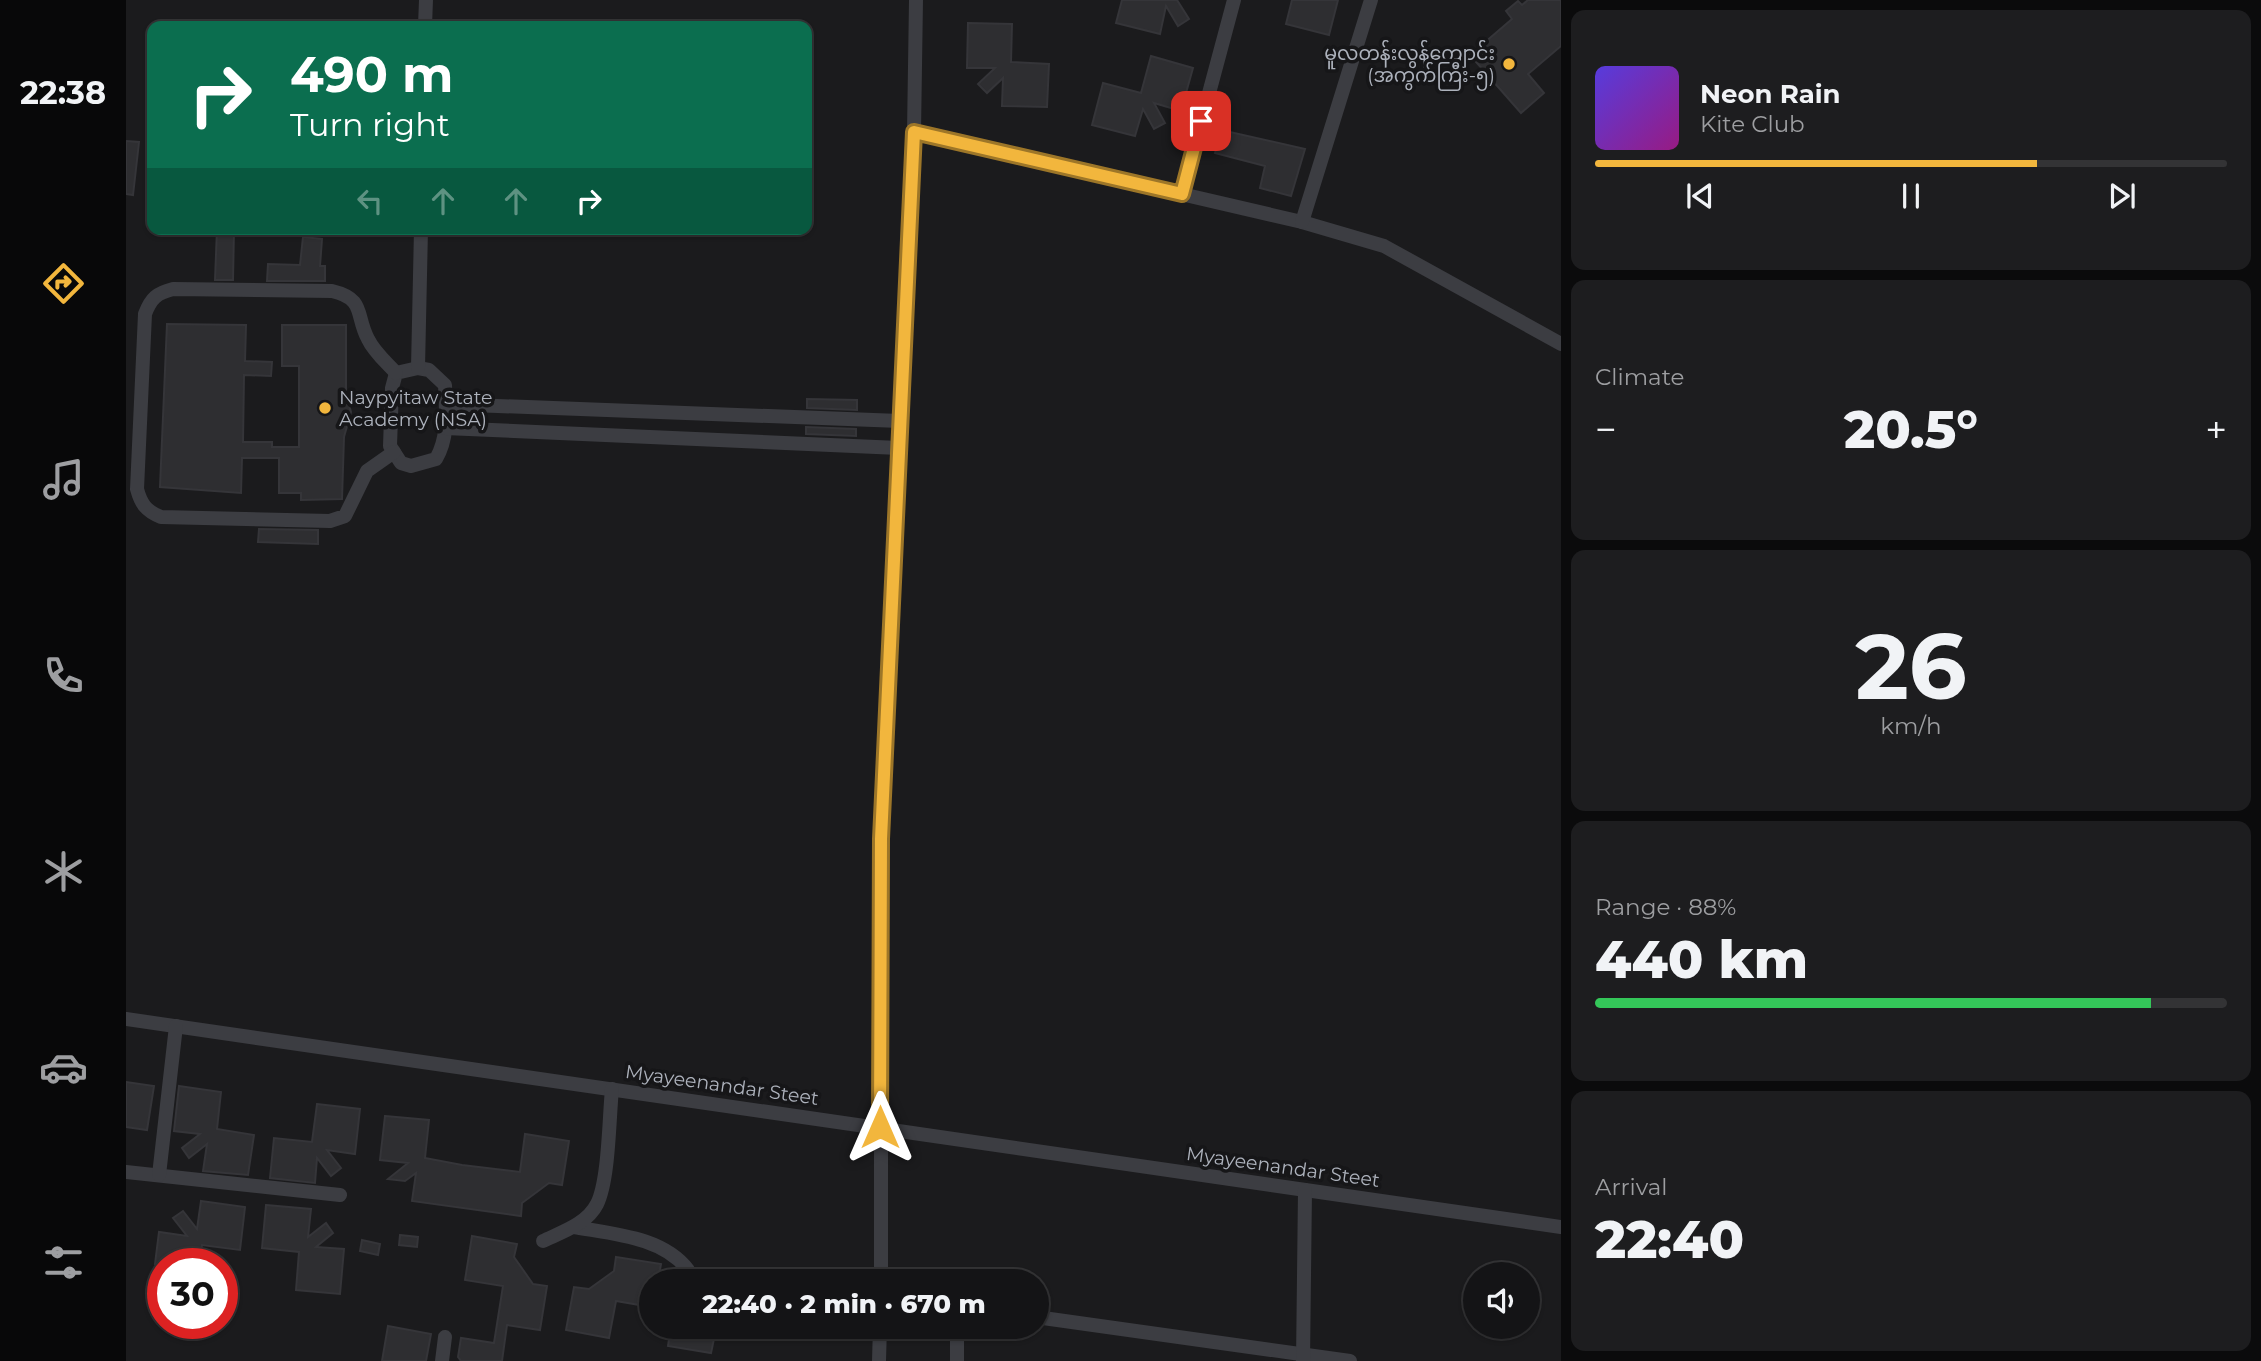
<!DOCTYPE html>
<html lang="en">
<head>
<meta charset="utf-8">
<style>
	body { margin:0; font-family:Montserrat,"Noto Sans Myanmar",sans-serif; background:#1d1d1f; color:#f1f3f6; height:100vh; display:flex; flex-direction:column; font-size:26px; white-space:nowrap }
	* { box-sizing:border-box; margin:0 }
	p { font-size:23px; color:#9d9ea1 }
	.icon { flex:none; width:38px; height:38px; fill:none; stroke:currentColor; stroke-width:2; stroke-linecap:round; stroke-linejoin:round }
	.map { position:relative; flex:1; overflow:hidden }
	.drawer { display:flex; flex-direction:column; gap:10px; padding:10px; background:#0b0b0c; width:700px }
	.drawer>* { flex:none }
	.hud { position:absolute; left:21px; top:21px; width:665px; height:214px; border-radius:14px; box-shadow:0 2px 5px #0004,0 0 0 2px #333335; background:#0b6e4f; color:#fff; overflow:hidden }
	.fabs { position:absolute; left:1337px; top:1262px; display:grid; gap:14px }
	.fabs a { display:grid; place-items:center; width:77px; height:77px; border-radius:50%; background:#141416; box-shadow:0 2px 5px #0004,0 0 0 2px #333335; font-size:35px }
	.speed { position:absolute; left:21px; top:1248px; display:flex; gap:14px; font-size:35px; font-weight:700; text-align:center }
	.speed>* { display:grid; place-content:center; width:91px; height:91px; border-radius:50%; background:#141416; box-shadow:0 2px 5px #0004,0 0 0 2px #333335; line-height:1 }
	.speed .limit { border:10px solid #d22; background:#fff; color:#111 }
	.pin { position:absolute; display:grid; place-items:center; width:60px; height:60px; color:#fff; margin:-30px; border-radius:14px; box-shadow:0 4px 10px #0006 }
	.me { position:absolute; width:77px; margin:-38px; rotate:0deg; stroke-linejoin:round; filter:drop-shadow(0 0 5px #0008) }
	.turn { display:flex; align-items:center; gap:24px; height:147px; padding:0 28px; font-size:32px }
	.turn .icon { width:91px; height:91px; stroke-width:2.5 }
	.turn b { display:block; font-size:49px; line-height:60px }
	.lanes { display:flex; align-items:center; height:66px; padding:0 28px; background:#0003; justify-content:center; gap:35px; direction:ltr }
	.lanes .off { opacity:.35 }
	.big { font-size:52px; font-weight:800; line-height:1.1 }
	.drawer .tile { flex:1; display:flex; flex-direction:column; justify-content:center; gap:10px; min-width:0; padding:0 24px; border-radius:14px; background:#1d1d1f }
	.drawer .dial { align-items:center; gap:0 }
	.dial b { font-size:91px; line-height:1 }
	.song { display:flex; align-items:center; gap:21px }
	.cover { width:84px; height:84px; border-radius:10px; background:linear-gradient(135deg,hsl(250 70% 55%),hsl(310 70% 35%)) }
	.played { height:7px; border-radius:4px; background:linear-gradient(90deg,#f2b63d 70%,#333335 70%) }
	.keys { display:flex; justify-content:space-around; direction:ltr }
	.heat { display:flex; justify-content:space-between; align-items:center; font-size:38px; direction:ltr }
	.charge { height:10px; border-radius:5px; background:linear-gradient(90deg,#34c759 88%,#333335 0) }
	.trip { position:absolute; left:513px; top:1269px; width:410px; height:70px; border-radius:35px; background:#141416; box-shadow:0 2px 5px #0004,0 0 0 2px #333335; font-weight:800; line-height:70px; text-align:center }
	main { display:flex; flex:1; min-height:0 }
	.dock { display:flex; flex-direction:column; width:126px; justify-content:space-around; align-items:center; background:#080809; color:#9d9ea1 }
	.dock .icon { width:49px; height:49px }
	.dock .on { color:#f2b63d }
	.dock b { font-size:32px; color:#f1f3f6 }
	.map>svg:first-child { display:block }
	.building { fill:#2e2e31; stroke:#353539; stroke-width:2 }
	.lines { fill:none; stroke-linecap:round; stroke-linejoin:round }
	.minor { stroke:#3c3d42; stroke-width:14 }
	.route-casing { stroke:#9d7628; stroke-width:18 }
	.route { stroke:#f2b63d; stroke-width:12 }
	.poi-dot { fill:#f2b63d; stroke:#161618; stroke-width:2.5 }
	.labels { text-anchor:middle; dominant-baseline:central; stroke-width:7; stroke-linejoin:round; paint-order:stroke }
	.poi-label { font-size:19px; fill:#adb2bc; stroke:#161618; text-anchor:end }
	.street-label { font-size:19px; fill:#adb2bc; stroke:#161618 }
</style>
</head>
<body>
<main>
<nav class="dock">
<b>22:38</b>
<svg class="icon on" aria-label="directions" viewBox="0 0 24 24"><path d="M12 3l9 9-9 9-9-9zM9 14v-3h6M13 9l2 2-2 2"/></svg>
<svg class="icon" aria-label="music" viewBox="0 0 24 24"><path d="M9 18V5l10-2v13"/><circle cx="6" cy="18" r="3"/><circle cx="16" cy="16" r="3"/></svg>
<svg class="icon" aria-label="phone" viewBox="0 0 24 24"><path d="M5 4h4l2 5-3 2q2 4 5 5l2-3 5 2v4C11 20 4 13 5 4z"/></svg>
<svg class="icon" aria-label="climate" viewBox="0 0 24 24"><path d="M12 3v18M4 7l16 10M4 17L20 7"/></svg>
<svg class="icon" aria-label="car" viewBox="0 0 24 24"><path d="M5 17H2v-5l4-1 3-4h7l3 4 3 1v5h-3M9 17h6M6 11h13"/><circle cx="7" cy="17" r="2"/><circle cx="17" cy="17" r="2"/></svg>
<svg class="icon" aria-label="filters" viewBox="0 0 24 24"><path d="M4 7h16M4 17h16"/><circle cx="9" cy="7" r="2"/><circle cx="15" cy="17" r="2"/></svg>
</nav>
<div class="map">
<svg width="1435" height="1361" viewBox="0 0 1435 1361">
	<rect width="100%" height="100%" fill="#1b1b1d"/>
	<g class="building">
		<polygon points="996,0 1051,0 1063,19 1052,26 1040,6 1034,34 990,23"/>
		<polygon points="1166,0 1212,0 1203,35 1160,24"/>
		<polygon points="1402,0 1435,0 1435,46 1402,74 1418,93 1395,113 1344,55 1386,19 1380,11 1392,1 1396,5"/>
		<polygon points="842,23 886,24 885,62 923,64 921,107 876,106 877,78 861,93 852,84 869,68 841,68"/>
		<polygon points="1025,56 1067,68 1055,111 1028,103 1039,123 1028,129 1017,109 1009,136 966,125 977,83 1015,93"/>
		<polygon points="1095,130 1179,149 1165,196 1134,188 1139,166 1089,153"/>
		<polygon points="0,141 13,142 7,195 0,194"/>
		<polygon points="91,229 108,229 107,280 89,280"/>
		<polygon points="177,237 196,239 194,266 199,266 199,281 141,281 142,264 174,265"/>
		<polygon points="41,324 120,325 119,361 146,362 145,376 118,375 117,442 146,442 146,447 173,447 173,366 156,366 156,325 220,325 220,394 225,412 218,437 216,499 175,500 175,493 153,493 153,458 116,458 115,493 34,487"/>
		<polygon points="681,399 731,400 731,410 681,408"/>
		<polygon points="680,427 730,429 730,436 680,434"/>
		<polygon points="133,529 192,530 192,544 132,542"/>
		<polygon points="0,1082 28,1086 21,1130 0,1127"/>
		<polygon points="53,1086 95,1092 91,1129 128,1135 122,1175 77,1171 81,1144 63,1158 56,1148 74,1134 48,1131"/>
		<polygon points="191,1104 234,1109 229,1154 201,1150 215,1168 205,1176 191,1158 189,1183 144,1178 148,1138 186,1142"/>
		<polygon points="259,1116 303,1120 299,1158 336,1165 394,1172 399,1134 443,1141 436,1185 423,1183 396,1203 395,1216 286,1201 290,1173 279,1181 262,1179 282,1163 254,1160"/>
		<polygon points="75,1201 119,1207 114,1250 76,1245 73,1264 29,1264 33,1232 61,1236 47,1218 57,1211 71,1229"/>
		<polygon points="140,1205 185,1209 182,1237 200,1223 207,1233 190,1247 218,1249 214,1294 170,1290 173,1252 136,1248"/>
		<polygon points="274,1235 292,1237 291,1247 273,1245"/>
		<polygon points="346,1236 391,1244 388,1257 407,1284 421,1286 414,1330 381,1325 376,1361 335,1361 332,1357 335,1338 368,1343 377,1286 339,1280"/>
		<polygon points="236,1240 254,1244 252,1255 234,1251"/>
		<polygon points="490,1257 535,1264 532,1281 525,1280 525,1307 490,1301 483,1338 440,1330 448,1287 463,1289 488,1271"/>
		<polygon points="262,1326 305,1334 300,1361 256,1361"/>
		<polygon points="545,1326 589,1334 585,1353 542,1346"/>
	</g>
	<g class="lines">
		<g class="minor">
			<polyline points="299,26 300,0"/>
			<polyline points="788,132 1176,222 1258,246 1435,344"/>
			<polyline points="1056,194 1108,0"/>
			<polyline points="1176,222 1245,0"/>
			<path d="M292,368L303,370L319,385C320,410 323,437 310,459L285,466L275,463L264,446L266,388L270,373Z"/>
			<polyline points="292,368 295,229"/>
			<polyline points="320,404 774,421"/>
			<polyline points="319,428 773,448"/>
			<path d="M268,452L241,471L219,516L204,521L35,517C20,511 15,504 11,489L19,314C25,298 31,293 47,289L206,291C240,299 229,315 242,339C248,352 261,363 270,373"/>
			<polyline points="0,1019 1435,1227"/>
			<polyline points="0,1172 214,1195"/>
			<polyline points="33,1175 50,1026"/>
			<path d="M448,1227C487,1234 537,1237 562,1270"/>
			<path d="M417,1241C436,1232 461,1224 471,1204C483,1180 483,1118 486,1089"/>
			<polyline points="755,1281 755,839 788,132 790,0"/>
			<polyline points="910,1317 1224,1361"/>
			<polyline points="831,1326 831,1361"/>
			<polyline points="316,1361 319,1337"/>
			<polyline points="753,1361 754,1326"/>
			<polyline points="1177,1361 1179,1190"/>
		</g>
	</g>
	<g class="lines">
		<g class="route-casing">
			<polyline id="route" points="754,1127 755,839 788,132 1056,194 1075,121"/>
		</g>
		<use href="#route" class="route"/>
	</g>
	<g class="poi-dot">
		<circle cx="1383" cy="64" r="7"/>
		<circle cx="199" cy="408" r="7"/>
	</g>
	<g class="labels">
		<g class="poi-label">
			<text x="1369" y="53">မူလတန်းလွန်ကျောင်း<tspan x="1369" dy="22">(အကွက်ကြီး-၅)</tspan></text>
			<text x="213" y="397" text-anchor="start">Naypyitaw State<tspan x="213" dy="22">Academy (NSA)</tspan></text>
		</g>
		<g class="street-label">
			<text transform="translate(596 1085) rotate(8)">Myayeenandar Steet</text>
			<text transform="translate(1157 1167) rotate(8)">Myayeenandar Steet</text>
		</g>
	</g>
</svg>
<div class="fabs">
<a><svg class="icon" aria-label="sound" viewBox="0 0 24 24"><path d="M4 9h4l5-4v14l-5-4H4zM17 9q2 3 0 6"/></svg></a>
</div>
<div class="speed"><div class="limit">30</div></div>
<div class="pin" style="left:1075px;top:121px;background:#d93025"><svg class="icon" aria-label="arrive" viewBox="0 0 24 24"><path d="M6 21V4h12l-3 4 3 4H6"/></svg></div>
<svg class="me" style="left:754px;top:1127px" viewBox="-20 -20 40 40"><path d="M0-17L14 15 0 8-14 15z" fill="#f2b63d" stroke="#fff" stroke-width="4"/></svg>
<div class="trip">22:40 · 2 min · 670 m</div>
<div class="hud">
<div class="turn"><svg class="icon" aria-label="right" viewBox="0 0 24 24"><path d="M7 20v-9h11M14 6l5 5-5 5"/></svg><div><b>490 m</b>Turn right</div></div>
<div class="lanes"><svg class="icon off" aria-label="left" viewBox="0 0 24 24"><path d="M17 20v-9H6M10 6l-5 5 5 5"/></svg><svg class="icon off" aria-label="ahead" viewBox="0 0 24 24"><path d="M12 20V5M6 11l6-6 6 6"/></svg><svg class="icon off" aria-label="ahead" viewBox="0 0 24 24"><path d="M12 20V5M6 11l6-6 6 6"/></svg><svg class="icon" aria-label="right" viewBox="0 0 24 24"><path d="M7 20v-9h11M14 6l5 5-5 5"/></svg></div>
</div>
</div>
<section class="drawer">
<div class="tile">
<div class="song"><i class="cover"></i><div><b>Neon Rain</b><p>Kite Club</p></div></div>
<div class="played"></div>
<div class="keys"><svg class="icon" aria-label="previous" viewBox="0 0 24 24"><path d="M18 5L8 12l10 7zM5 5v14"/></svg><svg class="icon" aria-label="pause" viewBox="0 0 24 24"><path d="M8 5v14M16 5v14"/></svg><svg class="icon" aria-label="next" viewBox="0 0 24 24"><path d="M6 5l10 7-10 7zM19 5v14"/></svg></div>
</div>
<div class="tile"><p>Climate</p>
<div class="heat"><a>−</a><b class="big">20.5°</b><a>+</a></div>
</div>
<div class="tile dial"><b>26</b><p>km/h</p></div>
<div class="tile"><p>Range · 88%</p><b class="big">440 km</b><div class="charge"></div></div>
<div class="tile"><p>Arrival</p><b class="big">22:40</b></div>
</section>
</main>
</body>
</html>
